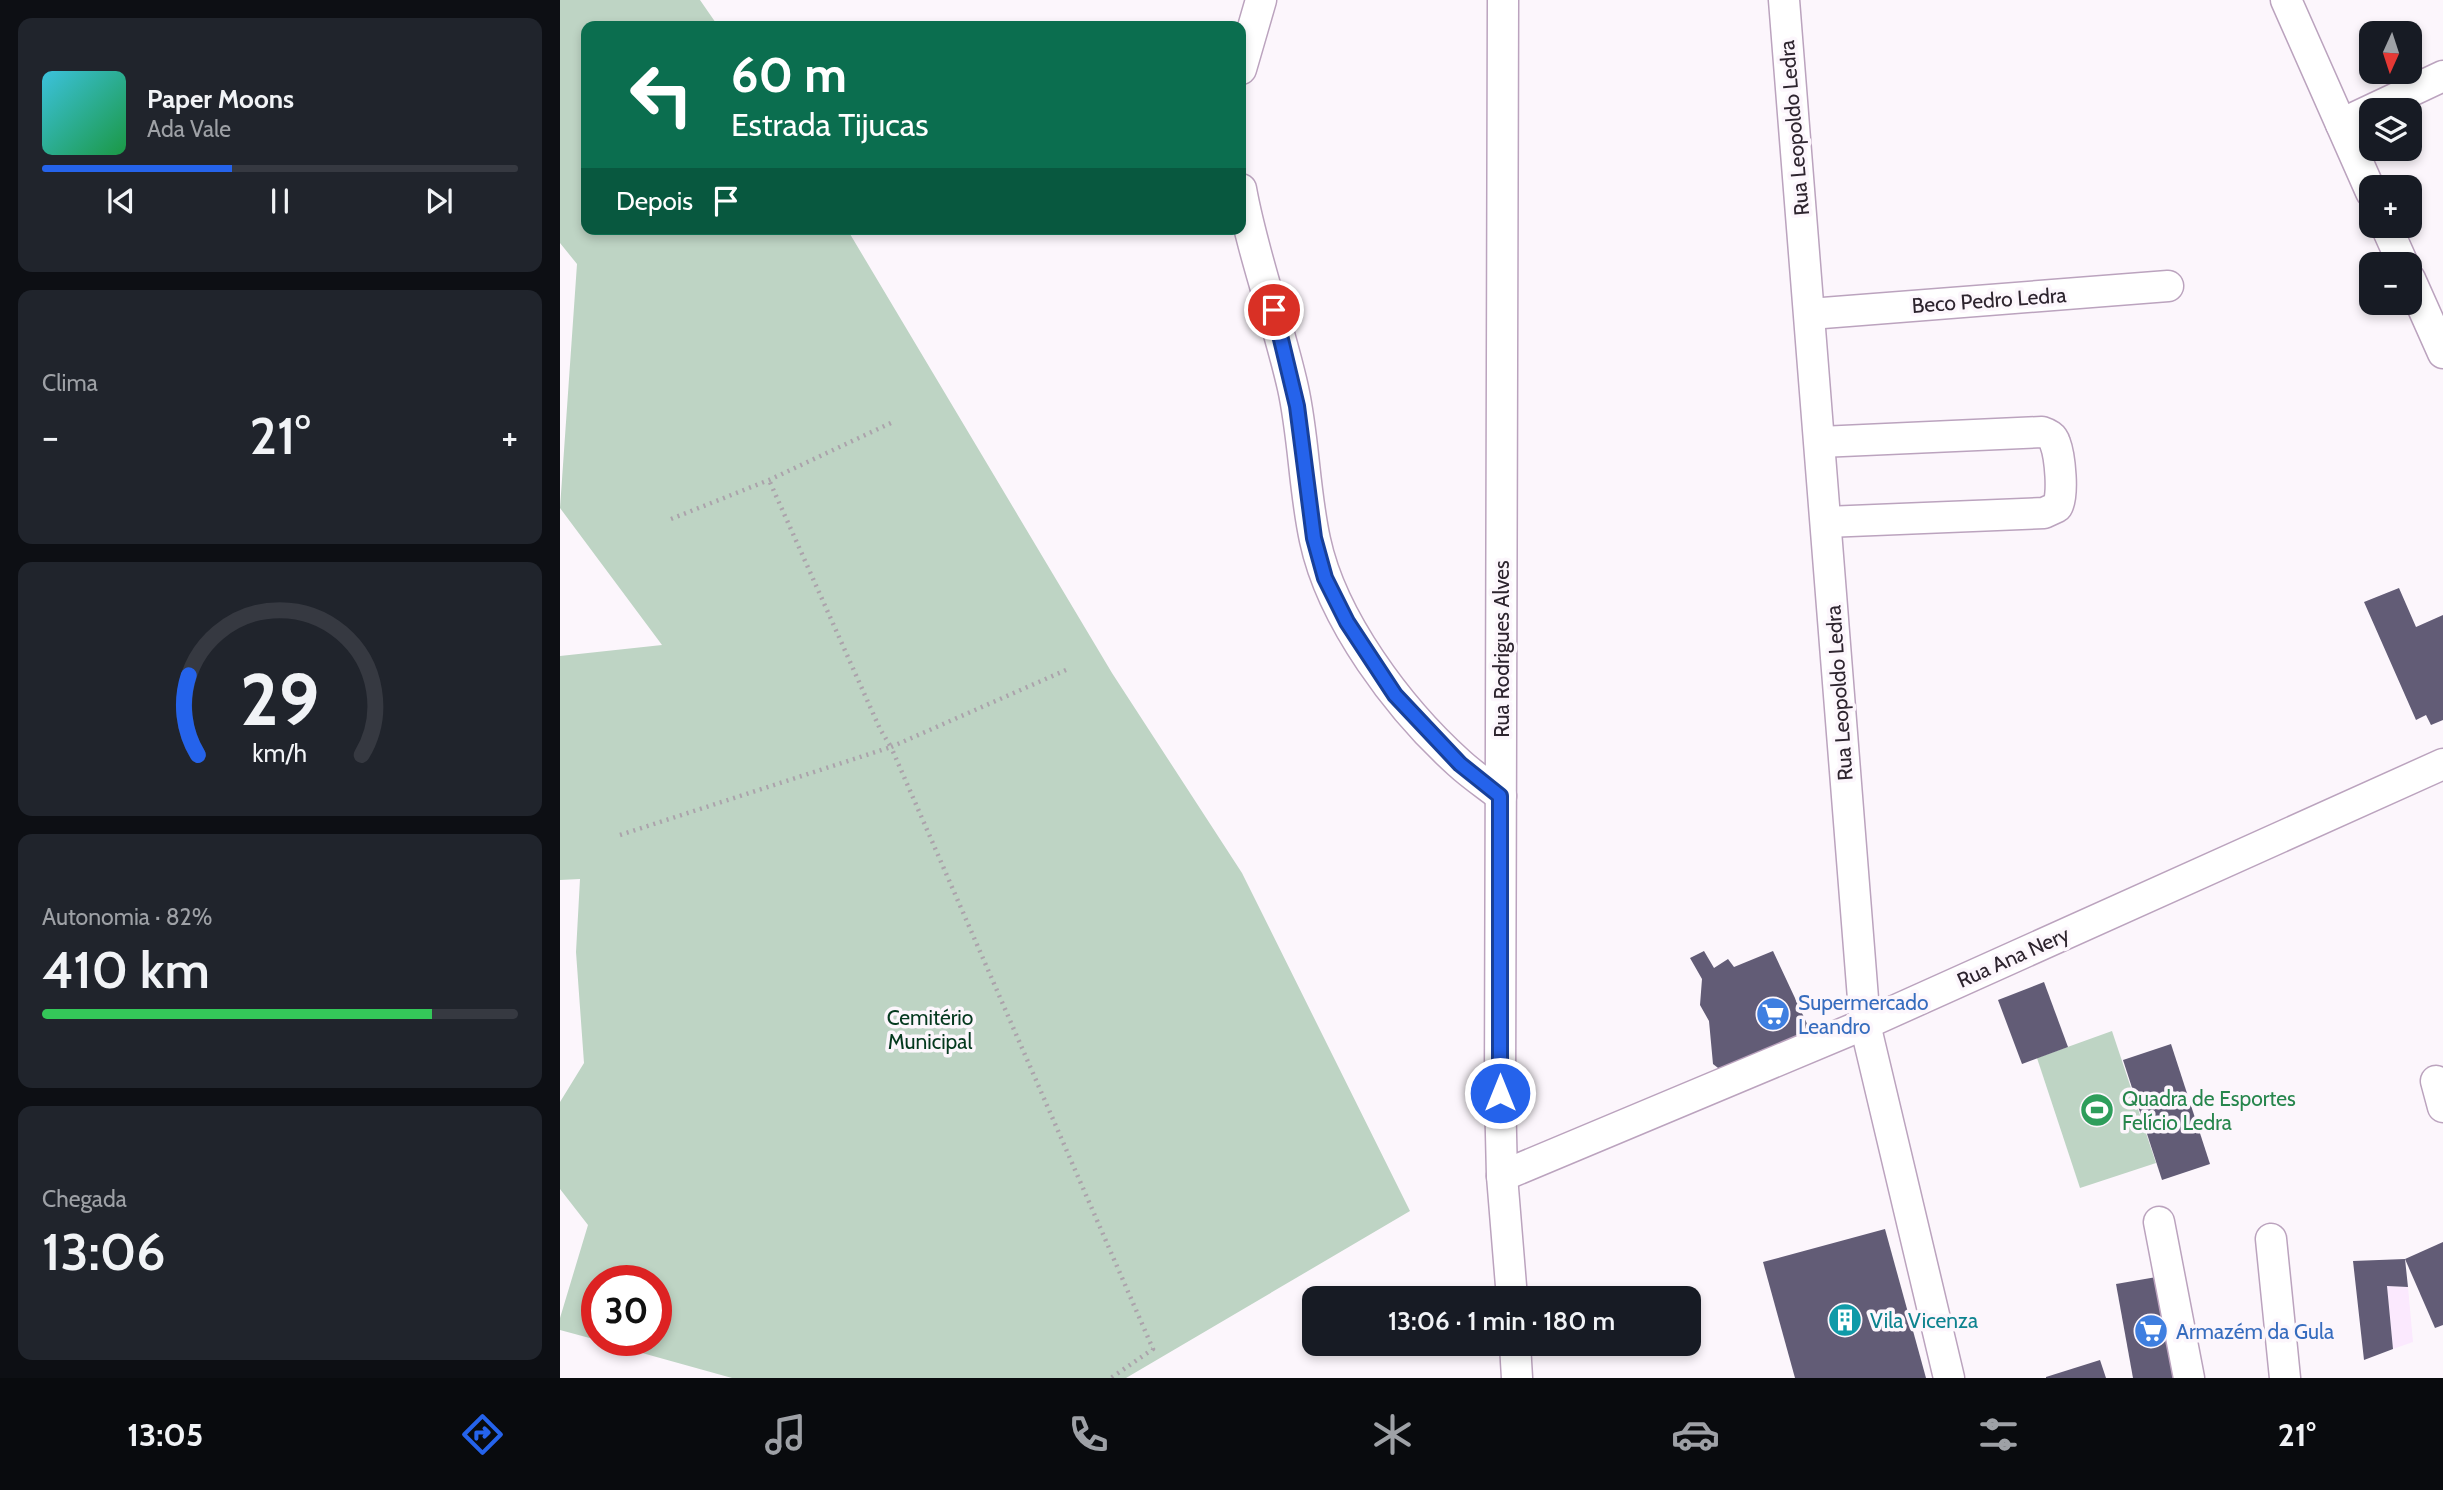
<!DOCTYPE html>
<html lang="pt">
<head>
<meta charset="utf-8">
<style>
	body { margin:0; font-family:Cabin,sans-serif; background:#20242c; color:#f1f3f6; height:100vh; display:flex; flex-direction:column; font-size:26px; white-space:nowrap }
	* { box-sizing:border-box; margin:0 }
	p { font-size:23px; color:#9ea1a6 }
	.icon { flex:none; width:38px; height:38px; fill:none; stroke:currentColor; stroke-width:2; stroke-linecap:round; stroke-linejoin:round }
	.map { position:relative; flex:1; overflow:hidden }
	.sheet { display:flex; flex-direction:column; gap:18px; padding:18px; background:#0d0f14; width:560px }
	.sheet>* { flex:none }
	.hud { position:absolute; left:21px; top:21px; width:665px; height:214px; border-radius:14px; box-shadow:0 4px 10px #0003; background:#0b6e4f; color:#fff; overflow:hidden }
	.needle { width:46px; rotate:183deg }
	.fabs { position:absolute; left:1799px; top:21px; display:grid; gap:14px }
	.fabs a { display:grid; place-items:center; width:63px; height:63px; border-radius:14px; background:#171b24; box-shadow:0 4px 10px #0003; font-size:35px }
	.speed { position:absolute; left:21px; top:1265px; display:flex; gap:14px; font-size:35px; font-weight:700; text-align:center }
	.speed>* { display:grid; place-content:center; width:91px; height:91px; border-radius:50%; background:#171b24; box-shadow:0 4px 10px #0003; line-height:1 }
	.speed .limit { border:10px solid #d22; background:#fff; color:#111 }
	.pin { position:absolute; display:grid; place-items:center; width:60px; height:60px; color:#fff; margin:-30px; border:4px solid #fff; border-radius:50%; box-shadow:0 2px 7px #0007 }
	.me { position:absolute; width:77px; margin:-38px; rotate:0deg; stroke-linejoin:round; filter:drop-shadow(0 0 5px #0008) }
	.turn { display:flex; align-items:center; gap:24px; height:147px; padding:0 35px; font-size:32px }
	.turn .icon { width:91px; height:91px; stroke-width:2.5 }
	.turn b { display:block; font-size:49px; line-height:60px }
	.then { display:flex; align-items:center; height:66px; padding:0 35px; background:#0003; gap:14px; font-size:26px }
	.big { font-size:52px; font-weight:600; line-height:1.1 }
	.sheet .tile { flex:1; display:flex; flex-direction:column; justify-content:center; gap:10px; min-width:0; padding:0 24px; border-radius:14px; background:#20242c }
	.sheet .dial { align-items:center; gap:0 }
	.dial svg { height:182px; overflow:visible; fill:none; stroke:#363941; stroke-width:7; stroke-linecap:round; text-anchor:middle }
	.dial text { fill:#f1f3f6; stroke:none }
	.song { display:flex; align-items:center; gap:21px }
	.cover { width:84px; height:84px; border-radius:10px; background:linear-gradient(135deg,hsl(190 70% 55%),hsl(140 70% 35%)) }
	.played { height:7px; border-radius:4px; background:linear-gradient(90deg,#2563eb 40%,#363941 40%) }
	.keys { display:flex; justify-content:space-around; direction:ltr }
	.heat { display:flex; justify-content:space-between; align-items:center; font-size:38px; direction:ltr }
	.charge { height:10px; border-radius:5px; background:linear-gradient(90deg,#34c759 82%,#363941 0) }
	.trip { position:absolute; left:742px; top:1286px; width:399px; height:70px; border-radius:14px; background:#171b24; box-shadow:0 4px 10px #0003; font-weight:600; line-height:70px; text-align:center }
	.dock { display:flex; height:112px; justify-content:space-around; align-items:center; background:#090b0e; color:#9ea1a6 }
	.dock .icon { width:49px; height:49px }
	.dock .active { color:#2563eb }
	.dock b { font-size:32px; color:#f1f3f6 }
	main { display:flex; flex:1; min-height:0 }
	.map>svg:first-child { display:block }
	.built { fill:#fbe9fe }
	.green { fill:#bed4c4 }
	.building { fill:#625c76 }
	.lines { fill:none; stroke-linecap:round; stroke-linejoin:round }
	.minor-casing { stroke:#bba3be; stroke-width:33 }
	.path { stroke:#aba3ab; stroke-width:4.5; stroke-dasharray:2 5; stroke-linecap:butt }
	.minor { stroke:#fff; stroke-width:30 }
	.route-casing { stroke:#184099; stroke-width:18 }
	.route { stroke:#2563eb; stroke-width:12 }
	.labels { text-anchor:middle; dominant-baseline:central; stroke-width:7; stroke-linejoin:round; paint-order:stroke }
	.street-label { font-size:21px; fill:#2d242e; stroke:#fcf6fc }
	.shop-label { font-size:21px; fill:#366cbe; stroke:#fcf6fc; text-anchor:start }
	.park-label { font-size:21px; fill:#04391e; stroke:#fcf6fc }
	.leisure-label { font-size:21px; fill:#27864d; stroke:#fcf6fc; text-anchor:start }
	.culture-label { font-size:21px; fill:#0d838f; stroke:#fcf6fc; text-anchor:start }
</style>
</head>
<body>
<main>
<section class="sheet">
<div class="tile">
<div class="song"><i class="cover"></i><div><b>Paper Moons</b><p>Ada Vale</p></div></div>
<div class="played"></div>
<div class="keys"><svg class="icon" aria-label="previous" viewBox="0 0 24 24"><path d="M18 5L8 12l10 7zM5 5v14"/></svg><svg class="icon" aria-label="pause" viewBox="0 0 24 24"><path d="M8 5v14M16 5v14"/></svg><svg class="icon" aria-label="next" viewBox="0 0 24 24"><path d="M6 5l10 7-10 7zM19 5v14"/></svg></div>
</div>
<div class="tile"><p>Clima</p>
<div class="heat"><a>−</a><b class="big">21°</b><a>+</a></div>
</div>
<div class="tile dial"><svg viewBox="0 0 100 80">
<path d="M14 69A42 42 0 1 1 86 69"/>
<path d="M14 69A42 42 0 0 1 10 34" stroke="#2563eb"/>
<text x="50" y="56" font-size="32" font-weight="700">29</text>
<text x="50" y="72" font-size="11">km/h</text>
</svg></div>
<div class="tile"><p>Autonomia · 82%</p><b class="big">410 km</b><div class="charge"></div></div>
<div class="tile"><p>Chegada</p><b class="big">13:06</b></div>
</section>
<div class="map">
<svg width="1883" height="1378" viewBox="0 0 1883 1378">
	<rect width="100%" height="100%" fill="#fcf6fc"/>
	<polygon class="built" points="1827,1286 1848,1287 1853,1342 1833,1349"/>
	<g class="green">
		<polygon points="0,0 140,0 158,26 26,26 26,229 287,229 552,673 682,873 850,1211 566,1378 172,1378 39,1341 96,1340 96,1281 37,1281 37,1340 0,1330 0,1318 28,1225 0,1189 0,1102 24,1063 16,952 20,879 0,880 0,656 102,645 0,508 17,264 0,243"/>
		<polygon points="1552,1031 1596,1163 1520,1188 1477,1058"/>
	</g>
	<g class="building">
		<polygon points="1839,588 1856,627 1883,615 1883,720 1871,725 1866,715 1856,720 1804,602"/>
		<polygon points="1144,951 1154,968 1168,959 1174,967 1213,951 1256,1043 1167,1075 1153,1064 1149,1021 1140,1005 1142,979 1130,958"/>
		<polygon points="1484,982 1508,1047 1462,1064 1438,1000"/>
		<polygon points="1611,1044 1650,1164 1602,1180 1563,1060"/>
		<polygon points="1325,1229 1366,1378 1235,1378 1203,1262"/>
		<polygon points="1883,1242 1883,1325 1875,1328 1845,1259"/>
		<polygon points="1845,1259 1848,1287 1827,1286 1833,1349 1804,1360 1793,1261"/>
		<polygon points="1608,1275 1625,1378 1573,1378 1556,1284"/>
		<polygon points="1540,1360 1546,1378 1486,1378 1486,1377"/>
	</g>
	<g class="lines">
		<g class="minor-casing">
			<g id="minor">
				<polyline points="943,0 940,1093 942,1176 952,1298"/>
				<polyline points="1224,0 1305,1024 1389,1378"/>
				<polyline points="1726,0 1811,192"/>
				<polyline points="681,69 701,0"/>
				<polyline points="1781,124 1883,76"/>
				<path d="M681,189C693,256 718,321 733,388C744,438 744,490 755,540C772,620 839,709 899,763C912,775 927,785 941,796"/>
				<polyline points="1826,226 1843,264"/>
				<polyline points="1850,279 1883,353"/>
				<polyline points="1250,314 1608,286"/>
				<path d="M1260,442L1482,432C1488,434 1493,436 1495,443C1500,456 1504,496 1497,507L1484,513L1266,522"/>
				<polyline points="1876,1081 1883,1107"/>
				<polyline points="942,1176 1305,1024 1883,764"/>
				<polyline points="1599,1222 1629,1378"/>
				<polyline points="1711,1239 1725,1378"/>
				<polyline points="955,1344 957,1378"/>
			</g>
		</g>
		<g class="path">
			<polyline points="111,519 209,480 333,422"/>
			<polyline points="506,670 331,747 593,1349 551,1378"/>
			<polyline points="60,835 331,747 320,729 209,480"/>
		</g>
		<use href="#minor" class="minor"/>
	</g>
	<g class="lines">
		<g class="route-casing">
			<polyline id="route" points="714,310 737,406 754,538 765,578 787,622 835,695 900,764 940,796 940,1093"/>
		</g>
		<use href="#route" class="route"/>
	</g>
	<defs>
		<g id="supermarket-disc" transform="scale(1.75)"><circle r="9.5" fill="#3f7fe0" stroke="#fcf6fc"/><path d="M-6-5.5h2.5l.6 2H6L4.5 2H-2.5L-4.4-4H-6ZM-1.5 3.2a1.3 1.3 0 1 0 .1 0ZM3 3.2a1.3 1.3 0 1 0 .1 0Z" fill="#fff"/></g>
		<g id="stadium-disc" transform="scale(1.75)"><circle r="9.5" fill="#2e9e5b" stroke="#fcf6fc"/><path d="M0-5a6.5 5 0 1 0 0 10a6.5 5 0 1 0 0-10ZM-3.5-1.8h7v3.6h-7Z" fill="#fff"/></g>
		<g id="building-disc" transform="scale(1.75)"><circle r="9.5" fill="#0f9aa8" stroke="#fcf6fc"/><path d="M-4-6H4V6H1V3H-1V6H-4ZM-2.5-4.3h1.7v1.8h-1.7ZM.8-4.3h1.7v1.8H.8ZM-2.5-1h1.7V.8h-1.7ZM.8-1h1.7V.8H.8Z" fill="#fff"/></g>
	</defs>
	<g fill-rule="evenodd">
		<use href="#supermarket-disc" x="1213" y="1014"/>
		<use href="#stadium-disc" x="1537" y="1110"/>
		<use href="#building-disc" x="1285" y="1320"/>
		<use href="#supermarket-disc" x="1591" y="1331"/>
	</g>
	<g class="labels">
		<g class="street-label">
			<text transform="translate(1234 128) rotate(-95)">Rua Leopoldo Ledra</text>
			<text transform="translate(1429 300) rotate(-4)">Beco Pedro Ledra</text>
			<text transform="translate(941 649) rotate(-90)">Rua Rodrigues Alves</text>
			<text transform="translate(1279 693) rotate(-94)">Rua Leopoldo Ledra</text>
			<text transform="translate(1453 957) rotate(-24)">Rua Ana Nery</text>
		</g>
		<g class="shop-label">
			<text x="1238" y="1002">Supermercado<tspan x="1238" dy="24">Leandro</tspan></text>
			<text x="1616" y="1331">Armazém da Gula</text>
		</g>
		<g class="park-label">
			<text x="370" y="1017">Cemitério<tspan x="370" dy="24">Municipal</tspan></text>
		</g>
		<g class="leisure-label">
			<text x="1562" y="1098">Quadra de Esportes<tspan x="1562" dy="24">Felício Ledra</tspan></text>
		</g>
		<g class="culture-label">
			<text x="1310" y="1320">Vila Vicenza</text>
		</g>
	</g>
</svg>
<div class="fabs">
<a><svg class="needle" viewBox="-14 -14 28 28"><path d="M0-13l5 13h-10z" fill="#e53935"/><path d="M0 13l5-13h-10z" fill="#9ea1a6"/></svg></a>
<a><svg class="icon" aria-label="layers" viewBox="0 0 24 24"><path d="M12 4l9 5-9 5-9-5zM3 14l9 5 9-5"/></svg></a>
<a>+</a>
<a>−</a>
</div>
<div class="speed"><div class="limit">30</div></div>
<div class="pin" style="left:714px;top:310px;background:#d93025"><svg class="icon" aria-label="arrive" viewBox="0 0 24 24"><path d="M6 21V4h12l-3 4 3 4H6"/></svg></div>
<svg class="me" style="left:940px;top:1093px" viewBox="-20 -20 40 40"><circle r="17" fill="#2563eb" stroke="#fff" stroke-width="3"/><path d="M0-11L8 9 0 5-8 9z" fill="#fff"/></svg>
<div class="trip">13:06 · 1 min · 180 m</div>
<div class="hud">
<div class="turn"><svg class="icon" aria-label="left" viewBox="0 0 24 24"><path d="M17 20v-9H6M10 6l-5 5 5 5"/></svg><div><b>60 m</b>Estrada Tijucas</div></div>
<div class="then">Depois<svg class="icon" aria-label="arrive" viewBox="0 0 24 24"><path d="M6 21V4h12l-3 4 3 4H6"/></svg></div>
</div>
</div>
</main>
<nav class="dock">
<b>13:05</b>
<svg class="icon active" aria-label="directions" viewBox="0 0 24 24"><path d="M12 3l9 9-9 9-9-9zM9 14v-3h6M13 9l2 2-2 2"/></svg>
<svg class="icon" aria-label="music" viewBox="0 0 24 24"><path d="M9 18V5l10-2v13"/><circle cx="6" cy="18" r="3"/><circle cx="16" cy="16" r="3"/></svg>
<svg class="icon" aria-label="phone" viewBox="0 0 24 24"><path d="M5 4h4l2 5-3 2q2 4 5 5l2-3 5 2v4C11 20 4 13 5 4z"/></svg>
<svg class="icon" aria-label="climate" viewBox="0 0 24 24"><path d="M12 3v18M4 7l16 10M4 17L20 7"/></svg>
<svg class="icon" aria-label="car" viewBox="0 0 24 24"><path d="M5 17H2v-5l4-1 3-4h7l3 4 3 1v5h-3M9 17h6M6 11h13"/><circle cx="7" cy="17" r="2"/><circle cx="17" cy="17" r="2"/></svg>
<svg class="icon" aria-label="filters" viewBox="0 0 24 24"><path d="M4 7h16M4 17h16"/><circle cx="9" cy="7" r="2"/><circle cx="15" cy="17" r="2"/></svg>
<b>21°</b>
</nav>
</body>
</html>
